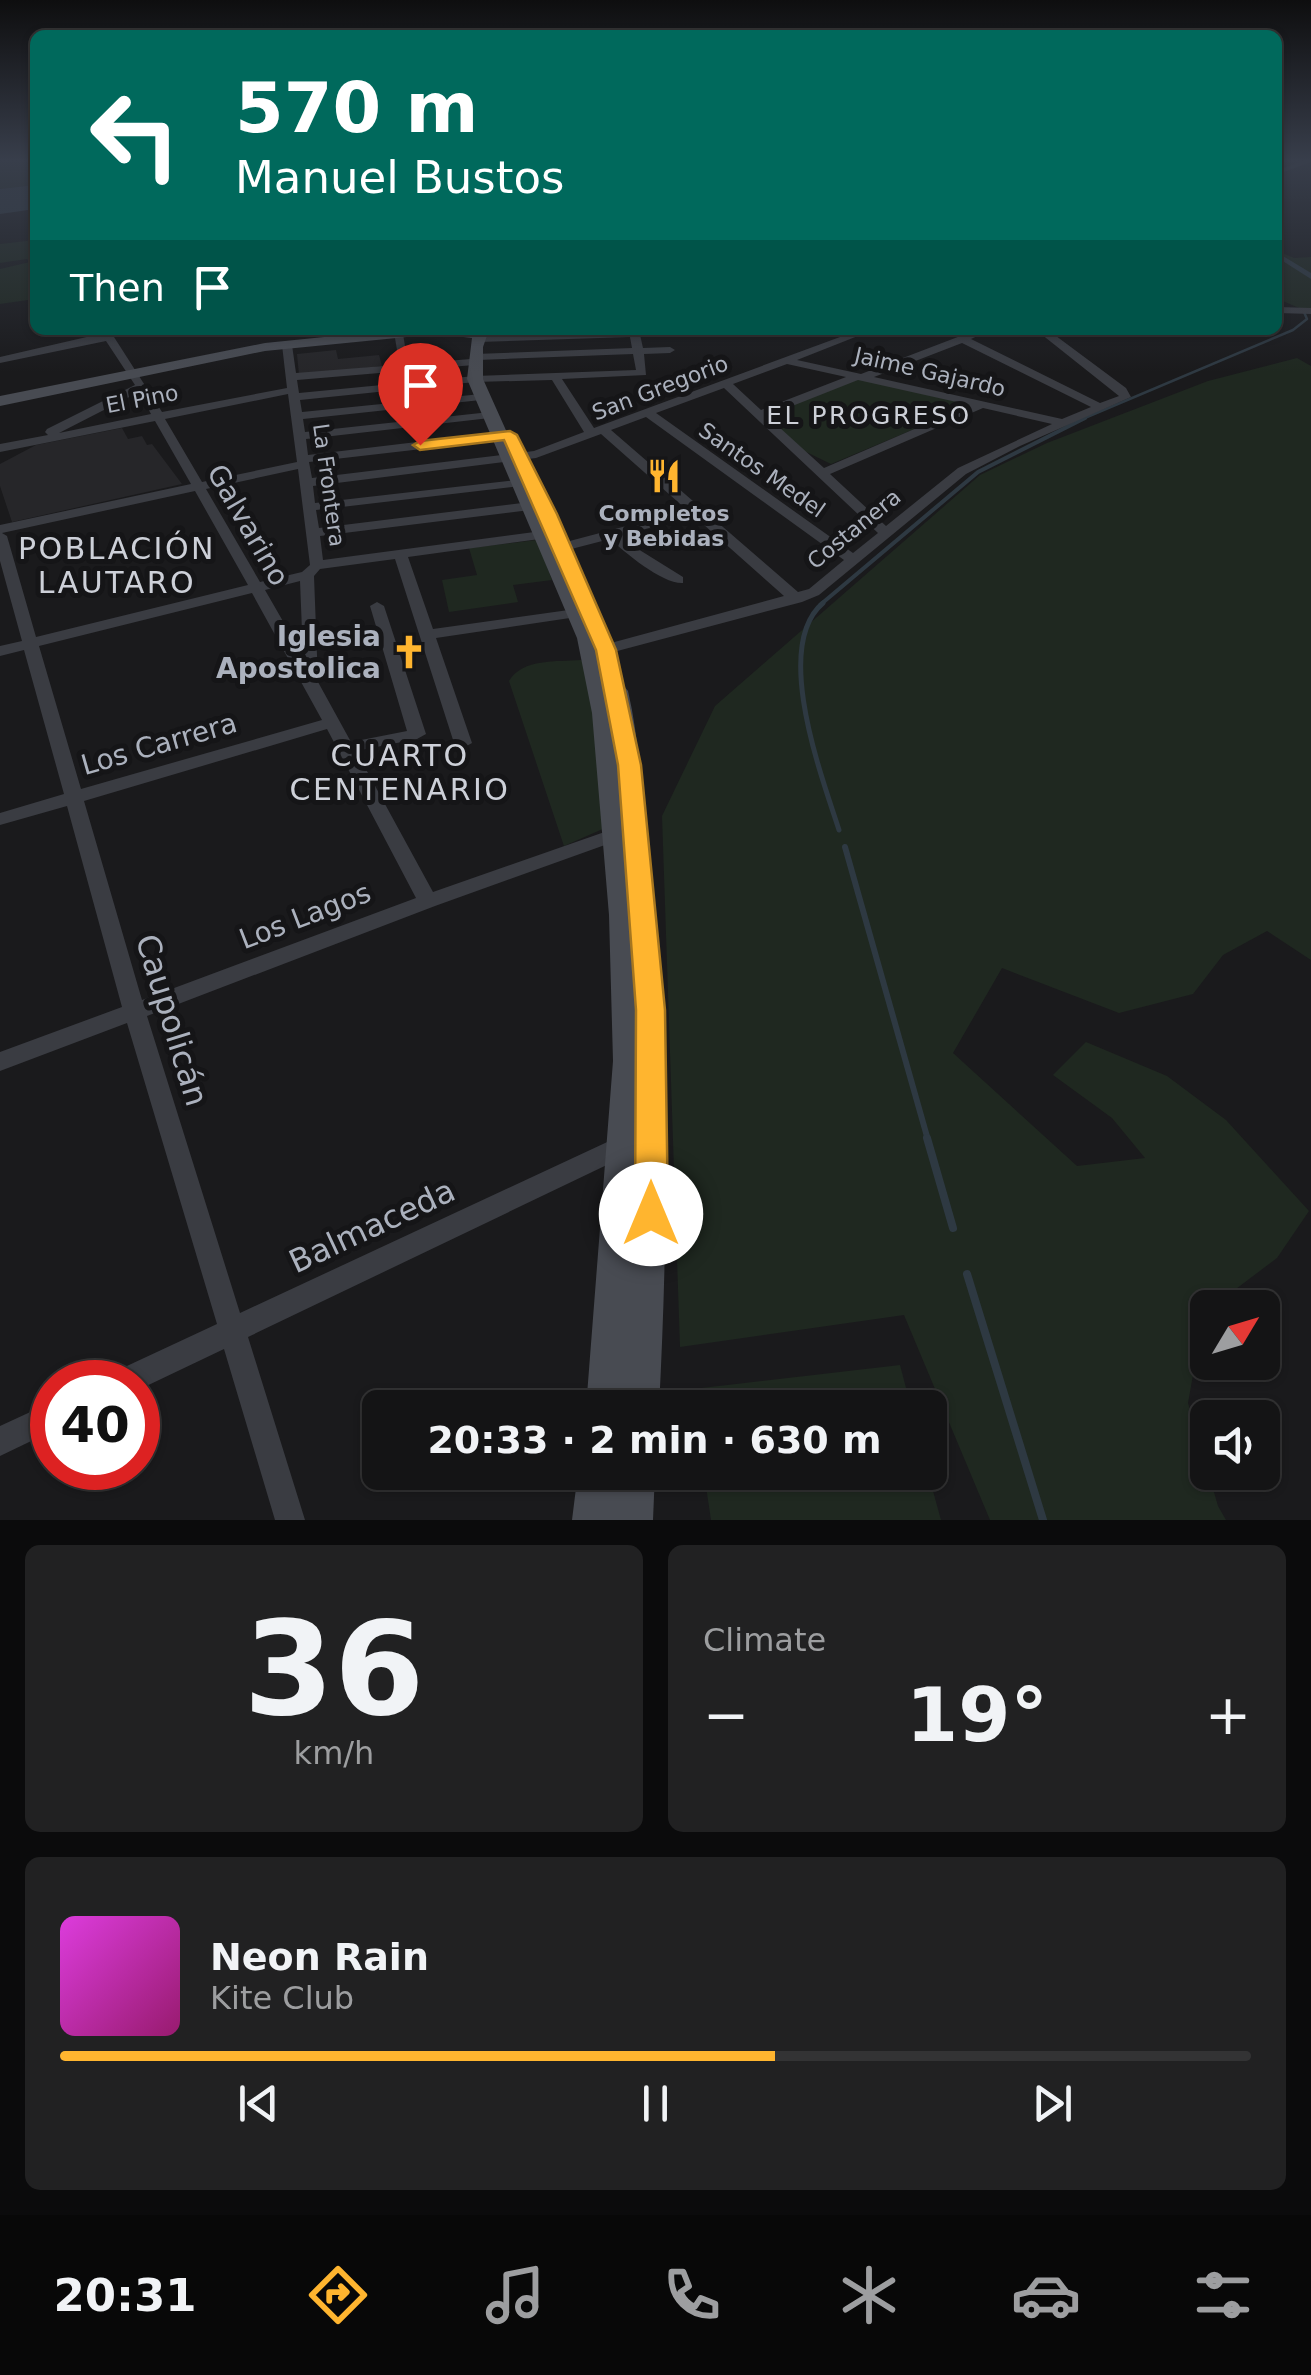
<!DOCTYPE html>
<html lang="en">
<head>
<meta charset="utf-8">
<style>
	body { margin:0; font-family:"DejaVu Sans",sans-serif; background:#212122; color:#f1f3f6; height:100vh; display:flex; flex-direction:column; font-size:38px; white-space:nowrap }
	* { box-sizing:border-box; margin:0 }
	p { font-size:32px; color:#9d9ea0 }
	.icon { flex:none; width:55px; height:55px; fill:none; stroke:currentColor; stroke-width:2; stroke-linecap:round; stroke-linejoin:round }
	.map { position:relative; height:1520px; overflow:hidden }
	.panel { display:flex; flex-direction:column; gap:25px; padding:25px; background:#0b0b0c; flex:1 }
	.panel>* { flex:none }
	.top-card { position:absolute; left:30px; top:30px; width:1252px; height:305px; border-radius:15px; box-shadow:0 2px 8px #0004,0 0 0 2px #333334; background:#00695c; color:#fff; overflow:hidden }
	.needle { width:65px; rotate:52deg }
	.fabs { position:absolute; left:1190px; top:1290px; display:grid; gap:20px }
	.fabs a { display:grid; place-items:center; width:90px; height:90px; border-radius:15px; background:#141415; box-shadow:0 2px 8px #0004,0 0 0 2px #333334; font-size:50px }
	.speed { position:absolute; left:30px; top:1360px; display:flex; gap:20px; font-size:50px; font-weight:700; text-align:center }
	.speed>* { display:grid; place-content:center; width:130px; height:130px; border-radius:50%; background:#141415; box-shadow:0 2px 8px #0004,0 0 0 2px #333334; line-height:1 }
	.speed .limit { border:15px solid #d22; background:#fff; color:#111 }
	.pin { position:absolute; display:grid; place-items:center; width:85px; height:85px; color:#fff; margin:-102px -42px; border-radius:50% 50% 50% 0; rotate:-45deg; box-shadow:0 0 10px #0007 }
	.pin .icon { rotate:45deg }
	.me { position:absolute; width:110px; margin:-55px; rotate:0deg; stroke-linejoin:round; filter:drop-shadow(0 0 8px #0008) }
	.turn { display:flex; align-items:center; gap:35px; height:210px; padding:0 40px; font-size:45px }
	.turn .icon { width:130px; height:130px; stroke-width:2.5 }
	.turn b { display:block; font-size:70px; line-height:85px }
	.then { display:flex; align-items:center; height:95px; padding:0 40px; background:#0003; gap:20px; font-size:38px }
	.big { font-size:75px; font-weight:700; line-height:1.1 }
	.panel .widget { flex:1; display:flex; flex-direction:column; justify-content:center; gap:15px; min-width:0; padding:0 35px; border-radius:15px; background:#212122 }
	.panel .dial { align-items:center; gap:0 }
	.dial b { font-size:130px; line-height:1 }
	.song { display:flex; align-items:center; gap:30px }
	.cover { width:120px; height:120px; border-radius:15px; background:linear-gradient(135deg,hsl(300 70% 55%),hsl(320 70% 35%)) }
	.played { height:10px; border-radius:5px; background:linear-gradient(90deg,#ffb52f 60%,#333334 60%) }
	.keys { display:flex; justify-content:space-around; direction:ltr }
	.heat { display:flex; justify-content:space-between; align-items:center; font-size:55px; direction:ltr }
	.panel .tiles { flex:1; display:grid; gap:25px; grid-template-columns:1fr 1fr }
	.widget:last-child { grid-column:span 2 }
	.trip { position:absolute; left:362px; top:1390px; width:585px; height:100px; border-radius:15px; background:#141415; box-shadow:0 2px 8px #0004,0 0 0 2px #333334; font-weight:700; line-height:100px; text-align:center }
	.dock { display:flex; height:160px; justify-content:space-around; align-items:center; background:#080808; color:#9d9ea0 }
	.dock .icon { width:70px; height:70px }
	.dock .current { color:#ffb52f }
	.dock b { font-size:45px; color:#f1f3f6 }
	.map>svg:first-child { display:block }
	.built { fill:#262629 }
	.green { fill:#1f2820 }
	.water { fill:#2e3942 }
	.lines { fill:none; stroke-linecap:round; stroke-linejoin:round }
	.stream-far4 { stroke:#2e3942; stroke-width:2.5 }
	.stream-far3 { stroke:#2e3942; stroke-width:4 }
	.stream-far2 { stroke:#2e3942; stroke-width:5 }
	.stream-far1 { stroke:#2e3942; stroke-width:6 }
	.stream { stroke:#2e3942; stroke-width:8 }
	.canal { fill:#2e3942; fill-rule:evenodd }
	.street { fill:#3a3c42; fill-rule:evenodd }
	.secondary { fill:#484b52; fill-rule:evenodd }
	.route { fill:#ffb52f; stroke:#a6761f; stroke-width:2.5 }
	.labels { text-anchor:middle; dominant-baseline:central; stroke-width:10; stroke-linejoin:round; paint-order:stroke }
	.far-street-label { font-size:22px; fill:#abb1bd; stroke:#151517 }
	.far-poi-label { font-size:22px; font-weight:bold; fill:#abb1bd; stroke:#151517 }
	.far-neighbourhood-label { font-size:25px; letter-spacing:2.5px; fill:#cdd0d8; stroke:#151517 }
	.street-label { font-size:28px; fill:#abb1bd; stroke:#151517 }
	.poi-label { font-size:28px; font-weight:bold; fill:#abb1bd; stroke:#151517; text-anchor:end }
	.neighbourhood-label { font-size:30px; letter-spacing:2.5px; fill:#cdd0d8; stroke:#151517 }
	.near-street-label { font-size:32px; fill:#abb1bd; stroke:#151517 }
</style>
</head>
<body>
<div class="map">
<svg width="1311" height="1520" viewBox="0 0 1311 1520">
	<rect width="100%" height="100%" fill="#1a1a1c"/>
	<g class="built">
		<polygon points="336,350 338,359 379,355 382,366 299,375 297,354"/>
		<polygon points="122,428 128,439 142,436 147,445 152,444 182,484 12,522 0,486 0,464 36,445"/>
	</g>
	<g class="green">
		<polygon points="35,160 35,185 0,189 0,162"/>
		<polygon points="35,240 35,299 0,304 0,269 30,262 27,259 0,263 0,244"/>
		<polygon points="1278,251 1294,258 1311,257 1311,313 1278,299"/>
		<polygon points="1297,358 1311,366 1311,960 1267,931 1223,955 1193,994 1119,1013 1002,968 953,1053 1077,1166 1145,1158 1112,1118 1053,1075 1086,1042 1167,1076 1226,1120 1309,1211 1277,1258 1204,1313 1188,1403 1218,1506 1226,1520 990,1520 904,1315 680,1347 662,816 715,706 980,475 1047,443 1208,381"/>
		<polygon points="859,379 972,405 831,464 794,446 766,415"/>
		<polygon points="537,540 552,580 513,585 518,602 449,612 442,580 477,575 469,548"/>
		<path d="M581,660L588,668L605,828L564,846L509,681C523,658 557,662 581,660Z"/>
		<polygon points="900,1365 911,1407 695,1407 693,1389"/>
		<polygon points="704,1473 928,1473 941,1520 711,1520"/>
	</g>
	<polygon class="water" points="35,185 35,209 0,214 0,189"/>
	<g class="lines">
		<polyline class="stream-far4" points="1080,420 1293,330 1307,319 1304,312"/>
		<polyline class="stream-far3" points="820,605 978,472 1085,418"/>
		<path class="stream-far2" d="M823,603C772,646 822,777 839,830"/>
		<polyline class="stream-far1" points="845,847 928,1140"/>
		<g class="stream">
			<polyline points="927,1138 953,1228"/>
			<polyline points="967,1274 1043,1520"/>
		</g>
		<polygon class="canal" points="1278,253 1311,273 1311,279 1278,258"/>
		<g class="street">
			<polygon points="1305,160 1311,160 1311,162 1278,174 1278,170"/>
			<polygon points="1278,307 1311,308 1311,314 1278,313"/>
			<path d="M117,330H137L114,337L162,412L287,388L282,345L287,342L292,345L296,373L471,359V355L475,354L632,348L630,337L478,342L473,339L478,336L629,330H639L643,348L670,347L675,350L670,353L644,354L646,375L562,379L594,428L859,330H873L797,360L861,374L976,330H990L971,339L1100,403L1119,396L1036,330H1048L1126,388L1131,397L1020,446L966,474L819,595L802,602L591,658L583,653L585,650L784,596L694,516L623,535L638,549L683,577V583C662,584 626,553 610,539L552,554L547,553V547L687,510L601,434L536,458L313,486L315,503L525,479L526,482L520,486L316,510L319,528L530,502L537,506L530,510L320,536L323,560L557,529L564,533L562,536L408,557L433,629L590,607L597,611L590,615L436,638L472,743L463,748L454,743L395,559L320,569L314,576L318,682L351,742L407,731L370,606L377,602L384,606L426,734L417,739L356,751L433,892L616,828H630L632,832L630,836L435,906L147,1016L240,1313L618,1137L627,1134L636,1137L639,1144L636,1151L248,1337L305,1520H275L224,1349L138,1390V1382H110L114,1372L217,1324L127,1023L0,1071V1052L122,1007L67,806L0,825V813L64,794L24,650L0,656V646L22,641L0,561V525L191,484L155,421L0,452V444L48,435L45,432L47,429L135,385L106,341L0,363V357ZM962,343L1091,407L1062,419L874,377ZM633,354L636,370L475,376L299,393L297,380L474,365L478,364V360ZM787,364L846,377L761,410L733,384ZM552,380L584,432L534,451L312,478L309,462L509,439L515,435L509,431L308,455L306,439L490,418L496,415L490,412L305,432L303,419L481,400L487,397L481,394L302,412L300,400L475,382ZM858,380L970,405L824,468L767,416ZM724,388L878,533L853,553L656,413ZM139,392L151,414L59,433ZM288,394L297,462L202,482L165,419ZM983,408L1052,424L958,468L886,526L830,474ZM646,417L844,560L809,589L798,592L611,430ZM298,469L310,565L302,572L260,582L206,489ZM195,491L248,585L36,637L7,536L2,533ZM300,581L303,656L265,590ZM252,593L322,720L81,789L39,646ZM327,729L416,898L142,1000L84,801Z"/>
			<polygon points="394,332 403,334 407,358 398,356"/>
			<polygon points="52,1402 52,1431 0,1456 0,1426"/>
		</g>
		<g class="secondary">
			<path d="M393,330H489L483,347V379L599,638L610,686H624L628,691C639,738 641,787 646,835C670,1026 669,1215 659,1408H586L613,1061L609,915L592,713L577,638L467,379L472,338L437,334L265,351L0,406V396L265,343Z"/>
			<polygon points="578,1472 655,1472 653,1520 572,1520"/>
		</g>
	</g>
	<linearGradient id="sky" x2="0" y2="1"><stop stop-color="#0e0e0f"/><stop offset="0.43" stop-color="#383e4b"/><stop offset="1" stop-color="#383e4b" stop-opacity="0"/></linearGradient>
	<rect width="1311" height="372" fill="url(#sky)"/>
	<polygon class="route" points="510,431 517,435 557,514 616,650 641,765 665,1010 668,1214 663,1224 651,1228 640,1224 635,1214 636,1010 618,765 596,650 504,440 420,450 413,445 420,441"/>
	<defs>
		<g id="restaurant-bare" transform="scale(2.7)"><path d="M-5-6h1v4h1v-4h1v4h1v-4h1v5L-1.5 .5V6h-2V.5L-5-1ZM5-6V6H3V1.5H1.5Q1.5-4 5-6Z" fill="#ffb52f" stroke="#151517" stroke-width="2.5" paint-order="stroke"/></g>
		<g id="church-bare" transform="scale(2.7)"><path d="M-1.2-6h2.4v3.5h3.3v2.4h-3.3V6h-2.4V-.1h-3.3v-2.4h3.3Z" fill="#ffb52f" stroke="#151517" stroke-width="2.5" paint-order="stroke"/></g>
	</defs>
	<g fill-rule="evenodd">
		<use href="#restaurant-bare" x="664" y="476"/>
		<use href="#church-bare" x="409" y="652"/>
	</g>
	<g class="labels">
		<g class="far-street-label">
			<text transform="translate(930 372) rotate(13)">Jaime Gajardo</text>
			<text transform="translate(660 388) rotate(-21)">San Gregorio</text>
			<text transform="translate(142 399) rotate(-11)">El Pino</text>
			<text transform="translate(762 470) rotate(35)">Santos Medel</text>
			<text transform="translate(329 485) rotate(82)">La Frontera</text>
			<text transform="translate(854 529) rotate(-39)">Costanera</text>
		</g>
		<g class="far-poi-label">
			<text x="664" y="513">Completos<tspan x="664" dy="25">y Bebidas</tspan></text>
		</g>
		<g class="far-neighbourhood-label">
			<text x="869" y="415">EL PROGRESO</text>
		</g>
		<g class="street-label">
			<text transform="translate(248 525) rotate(60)">Galvarino</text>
			<text transform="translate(159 744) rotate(-16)">Los Carrera</text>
			<text transform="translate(305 916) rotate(-21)">Los Lagos</text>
		</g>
		<g class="poi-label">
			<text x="381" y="636">Iglesia<tspan x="381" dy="32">Apostolica</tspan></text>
		</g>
		<g class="neighbourhood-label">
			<text x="117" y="548">POBLACIÓN<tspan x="117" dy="34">LAUTARO</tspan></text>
			<text x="400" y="755">CUARTO<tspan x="400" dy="34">CENTENARIO</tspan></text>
		</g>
		<g class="near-street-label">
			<text transform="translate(172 1020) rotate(73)">Caupolicán</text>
			<text transform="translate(372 1226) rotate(-25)">Balmaceda</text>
		</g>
	</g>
</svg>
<div class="fabs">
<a><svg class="needle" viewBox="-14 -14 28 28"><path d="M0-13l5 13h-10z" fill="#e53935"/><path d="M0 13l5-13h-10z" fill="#9d9ea0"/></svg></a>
<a><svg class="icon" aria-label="sound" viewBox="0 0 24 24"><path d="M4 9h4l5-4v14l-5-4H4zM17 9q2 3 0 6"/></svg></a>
</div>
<div class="speed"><div class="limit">40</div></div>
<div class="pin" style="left:420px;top:445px;background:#d93025"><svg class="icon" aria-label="arrive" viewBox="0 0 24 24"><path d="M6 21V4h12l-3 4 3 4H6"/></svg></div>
<svg class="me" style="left:651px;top:1214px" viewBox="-20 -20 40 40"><circle r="19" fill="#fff"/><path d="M0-13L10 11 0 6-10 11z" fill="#ffb52f"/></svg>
<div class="trip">20:33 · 2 min · 630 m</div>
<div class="top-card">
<div class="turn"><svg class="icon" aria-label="left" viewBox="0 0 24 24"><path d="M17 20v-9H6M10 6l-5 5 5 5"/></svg><div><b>570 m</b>Manuel Bustos</div></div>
<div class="then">Then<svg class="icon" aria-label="arrive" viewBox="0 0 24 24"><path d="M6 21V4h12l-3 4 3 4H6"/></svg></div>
</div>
</div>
<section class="panel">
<div class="tiles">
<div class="widget dial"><b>36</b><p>km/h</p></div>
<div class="widget"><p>Climate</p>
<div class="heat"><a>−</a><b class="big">19°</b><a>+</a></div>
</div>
<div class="widget">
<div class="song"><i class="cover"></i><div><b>Neon Rain</b><p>Kite Club</p></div></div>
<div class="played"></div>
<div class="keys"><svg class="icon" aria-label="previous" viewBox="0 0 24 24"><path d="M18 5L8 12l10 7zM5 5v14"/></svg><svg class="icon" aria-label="pause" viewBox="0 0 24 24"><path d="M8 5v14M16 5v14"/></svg><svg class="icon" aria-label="next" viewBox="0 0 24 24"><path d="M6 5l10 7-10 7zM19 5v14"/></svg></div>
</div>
</div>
</section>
<nav class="dock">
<b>20:31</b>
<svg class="icon current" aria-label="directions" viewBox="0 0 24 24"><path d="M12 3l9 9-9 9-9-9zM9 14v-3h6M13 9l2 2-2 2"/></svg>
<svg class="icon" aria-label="music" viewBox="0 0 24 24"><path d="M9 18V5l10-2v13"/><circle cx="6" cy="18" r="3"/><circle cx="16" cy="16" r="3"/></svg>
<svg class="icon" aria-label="phone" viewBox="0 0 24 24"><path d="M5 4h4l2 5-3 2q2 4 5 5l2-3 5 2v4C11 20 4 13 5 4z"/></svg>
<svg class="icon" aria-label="climate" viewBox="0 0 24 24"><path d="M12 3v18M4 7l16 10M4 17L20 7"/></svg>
<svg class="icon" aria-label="car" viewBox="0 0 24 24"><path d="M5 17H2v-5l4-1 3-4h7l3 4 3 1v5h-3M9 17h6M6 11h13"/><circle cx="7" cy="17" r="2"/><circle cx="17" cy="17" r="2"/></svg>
<svg class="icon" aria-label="filters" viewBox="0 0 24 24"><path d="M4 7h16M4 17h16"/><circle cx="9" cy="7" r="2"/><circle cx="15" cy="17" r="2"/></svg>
</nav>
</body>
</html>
